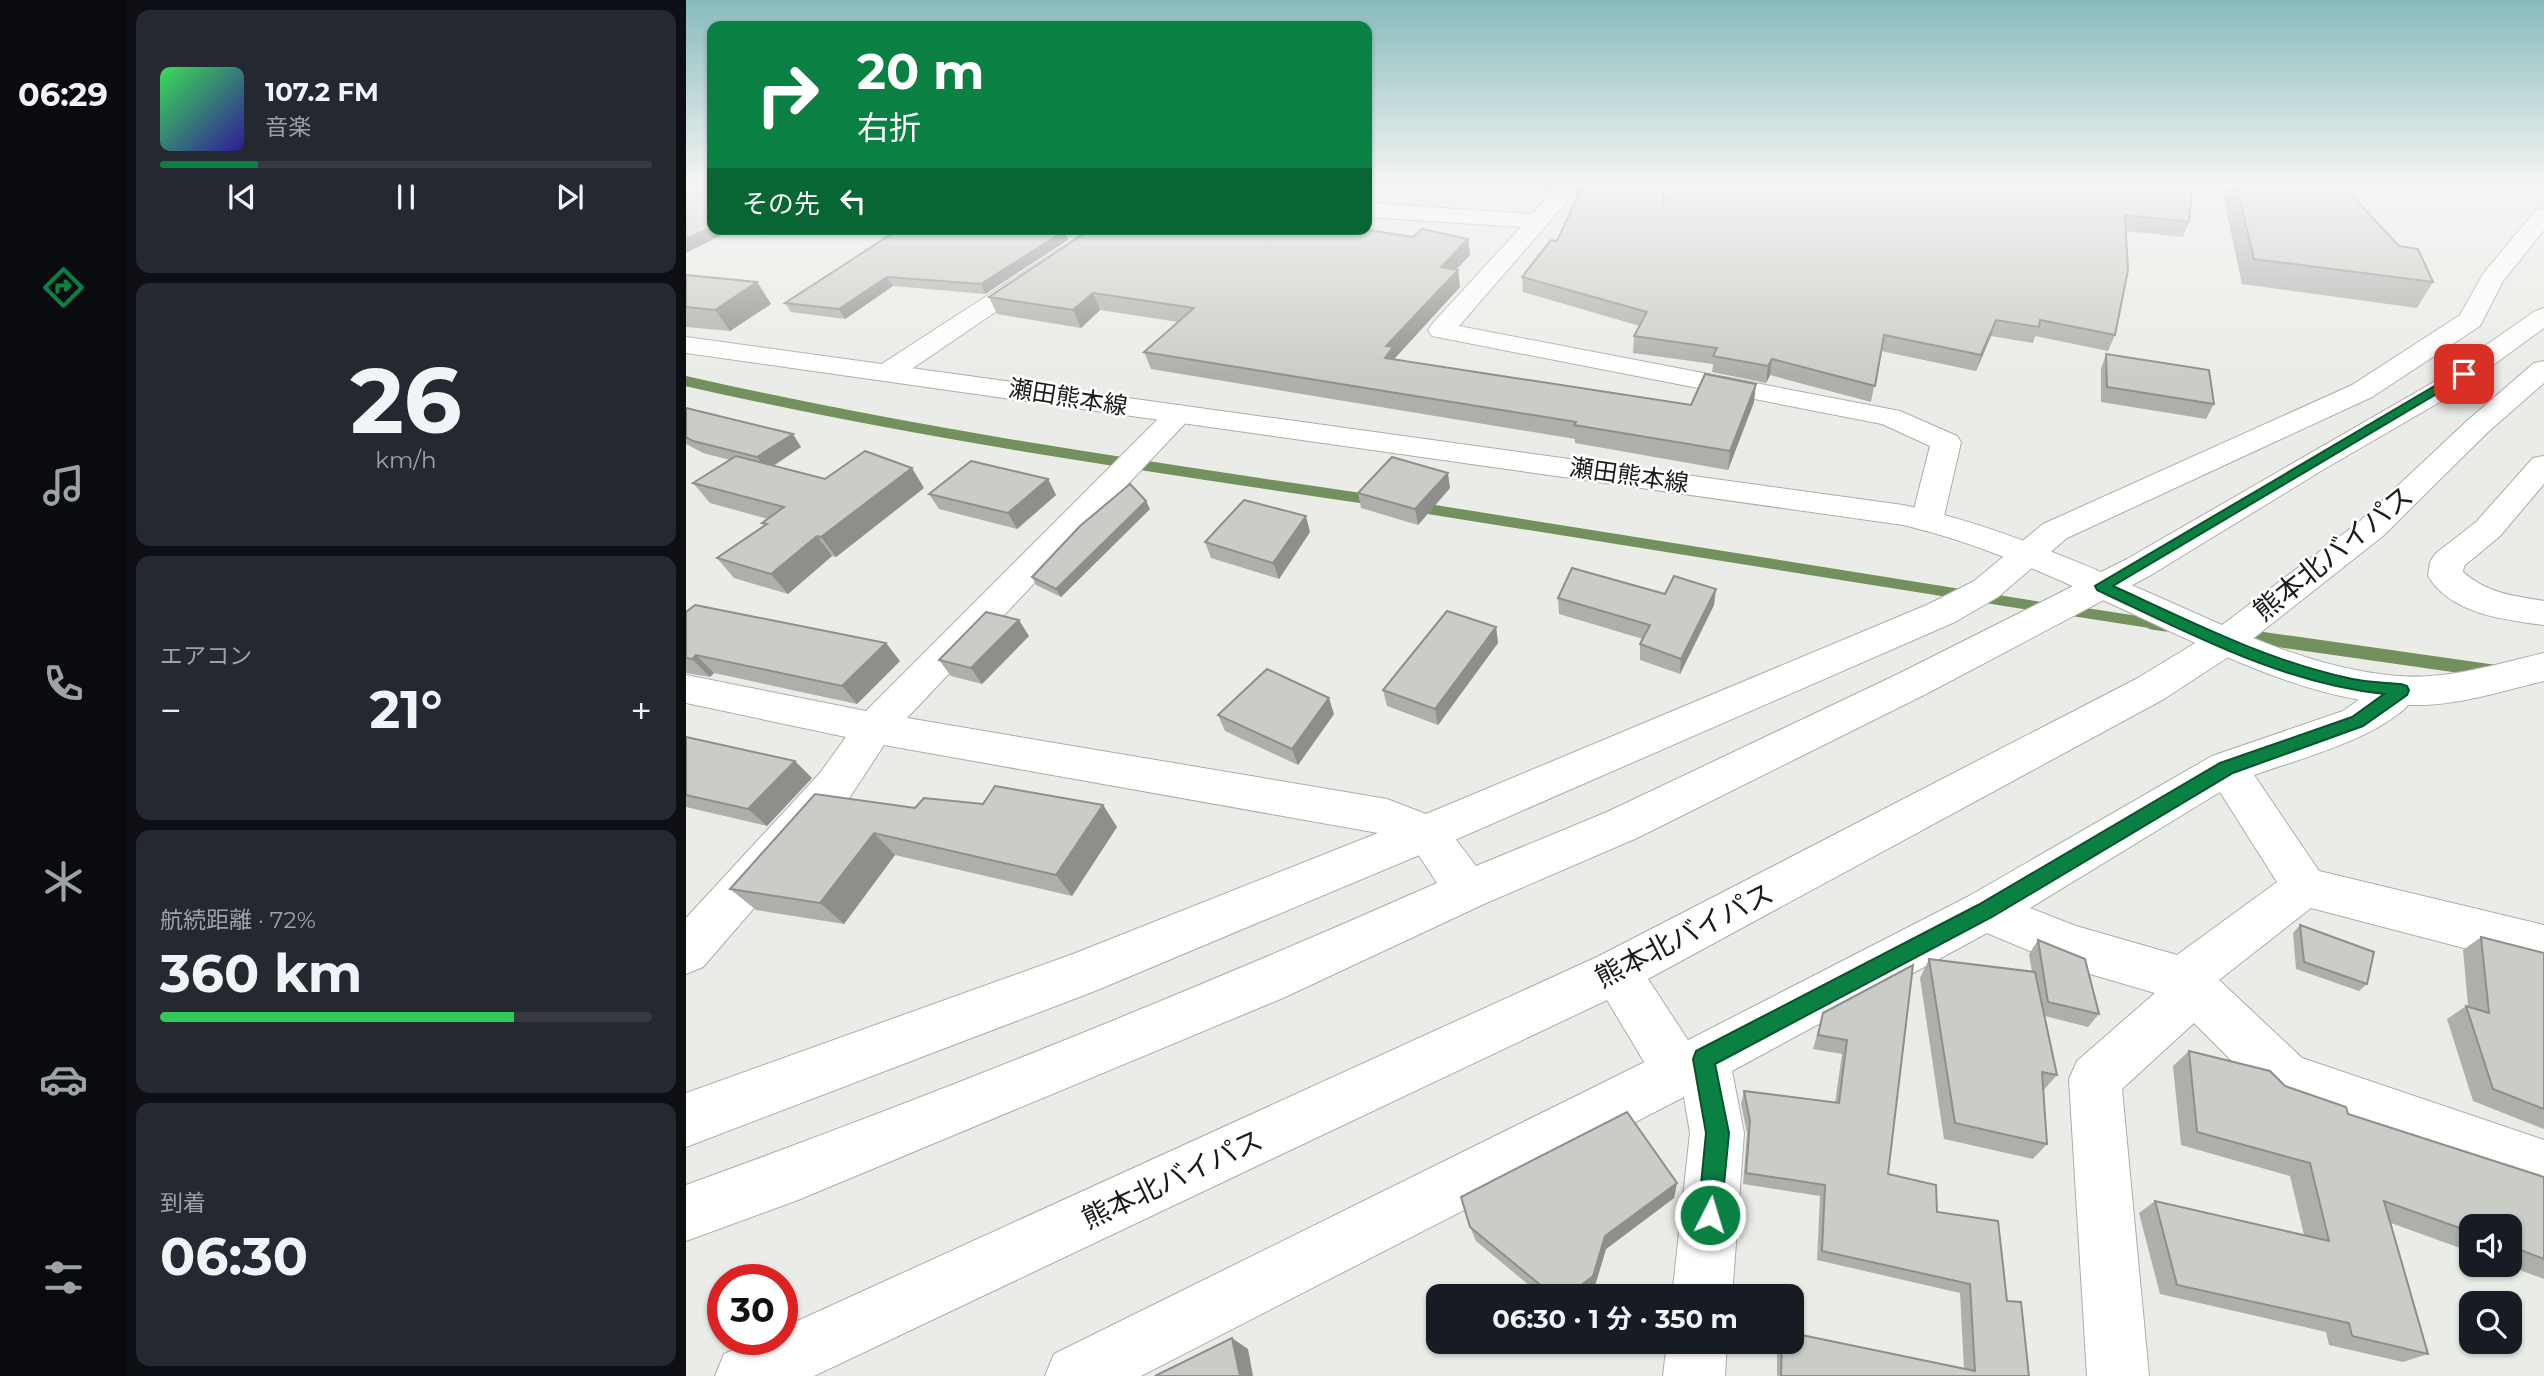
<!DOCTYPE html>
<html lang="ja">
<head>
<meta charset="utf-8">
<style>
	body { margin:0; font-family:Montserrat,"Noto Sans JP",sans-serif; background:#242831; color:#f1f3f6; height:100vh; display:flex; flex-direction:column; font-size:26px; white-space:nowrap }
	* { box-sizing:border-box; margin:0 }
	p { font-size:23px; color:#9ea1a6 }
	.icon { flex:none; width:38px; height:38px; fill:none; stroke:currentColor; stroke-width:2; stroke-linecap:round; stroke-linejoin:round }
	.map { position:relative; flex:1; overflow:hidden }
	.side { display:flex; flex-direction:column; gap:10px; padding:10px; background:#0d0f14; width:560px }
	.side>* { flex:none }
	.top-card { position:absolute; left:21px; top:21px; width:665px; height:214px; border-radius:14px; box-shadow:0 2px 5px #0004; background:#0b8043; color:#fff; overflow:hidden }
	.tools { position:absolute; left:1773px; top:1214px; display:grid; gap:14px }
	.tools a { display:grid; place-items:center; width:63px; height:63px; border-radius:14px; background:#171b24; box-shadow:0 2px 5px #0004; font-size:35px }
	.speed { position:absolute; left:21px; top:1264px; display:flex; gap:14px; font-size:35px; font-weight:700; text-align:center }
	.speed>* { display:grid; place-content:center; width:91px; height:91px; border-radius:50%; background:#171b24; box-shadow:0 2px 5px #0004; line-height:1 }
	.speed .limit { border:10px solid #d22; background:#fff; color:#111 }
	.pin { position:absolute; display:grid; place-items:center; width:60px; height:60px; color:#fff; margin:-30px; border-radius:14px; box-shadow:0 4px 10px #0006 }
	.me { position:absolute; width:77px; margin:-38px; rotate:5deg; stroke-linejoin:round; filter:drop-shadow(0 0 5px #0008) }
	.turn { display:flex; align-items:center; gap:24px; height:147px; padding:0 35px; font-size:32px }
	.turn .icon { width:91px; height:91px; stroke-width:2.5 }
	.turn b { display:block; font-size:49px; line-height:60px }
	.then { display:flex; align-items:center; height:66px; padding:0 35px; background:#0003; gap:14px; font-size:26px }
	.big { font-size:52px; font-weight:700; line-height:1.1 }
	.side .tile { flex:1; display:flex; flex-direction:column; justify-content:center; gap:10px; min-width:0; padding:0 24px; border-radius:14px; background:#242831 }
	.side .dial { align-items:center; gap:0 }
	.dial b { font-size:91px; line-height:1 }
	.song { display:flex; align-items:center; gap:21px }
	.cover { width:84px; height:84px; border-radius:10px; background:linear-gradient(135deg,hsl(130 70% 55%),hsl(250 70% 35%)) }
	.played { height:7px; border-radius:4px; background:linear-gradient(90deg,#0b8043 20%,#363941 20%) }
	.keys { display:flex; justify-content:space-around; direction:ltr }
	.heat { display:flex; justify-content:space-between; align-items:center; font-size:38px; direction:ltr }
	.charge { height:10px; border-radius:5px; background:linear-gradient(90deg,#34c759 72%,#363941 0) }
	.trip { position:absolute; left:740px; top:1284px; width:378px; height:70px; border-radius:14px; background:#171b24; box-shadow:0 2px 5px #0004; font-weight:700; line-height:70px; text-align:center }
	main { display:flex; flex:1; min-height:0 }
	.tab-bar { display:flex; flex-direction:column; width:126px; justify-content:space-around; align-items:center; background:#090b0e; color:#9ea1a6 }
	.tab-bar .icon { width:49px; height:49px }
	.tab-bar .current { color:#0b8043 }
	.tab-bar b { font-size:32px; color:#f1f3f6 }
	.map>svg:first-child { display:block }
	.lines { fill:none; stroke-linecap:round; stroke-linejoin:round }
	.stream-far1 { stroke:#73905d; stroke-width:10 }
	.stream { stroke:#73905d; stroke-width:13 }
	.minor-casing { stroke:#acaeaa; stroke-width:2 }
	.major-casing { stroke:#acaeaa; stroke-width:2 }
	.highway-casing { stroke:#acaeaa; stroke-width:2 }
	.minor { fill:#fff; fill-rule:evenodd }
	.major { fill:#fff; fill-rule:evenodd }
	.highway { fill:#fff; fill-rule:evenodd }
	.wall { fill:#adafab }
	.shaded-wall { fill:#8d8f8b }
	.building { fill:#c9ccc7; stroke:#8d8f8b; stroke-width:2 }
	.route { fill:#0b8043; stroke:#07532c; stroke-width:2 }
	.labels { text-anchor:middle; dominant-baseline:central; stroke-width:5; stroke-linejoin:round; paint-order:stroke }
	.street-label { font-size:24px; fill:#1b1c1a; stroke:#fff }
	.near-street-label { font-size:28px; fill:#1b1c1a; stroke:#fff }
</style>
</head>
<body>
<main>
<nav class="tab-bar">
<b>06:29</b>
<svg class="icon current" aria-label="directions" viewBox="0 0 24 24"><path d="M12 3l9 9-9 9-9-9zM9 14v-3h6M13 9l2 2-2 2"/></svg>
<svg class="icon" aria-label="music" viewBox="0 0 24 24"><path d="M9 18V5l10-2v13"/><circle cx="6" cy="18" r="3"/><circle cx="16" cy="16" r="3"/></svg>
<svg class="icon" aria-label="phone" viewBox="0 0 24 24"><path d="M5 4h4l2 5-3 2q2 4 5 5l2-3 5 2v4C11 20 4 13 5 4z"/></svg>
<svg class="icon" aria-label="climate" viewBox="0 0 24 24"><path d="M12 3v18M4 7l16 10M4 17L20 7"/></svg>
<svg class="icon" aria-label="car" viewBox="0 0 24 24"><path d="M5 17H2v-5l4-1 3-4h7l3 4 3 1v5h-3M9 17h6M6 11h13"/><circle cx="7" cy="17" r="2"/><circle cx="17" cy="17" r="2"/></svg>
<svg class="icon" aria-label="filters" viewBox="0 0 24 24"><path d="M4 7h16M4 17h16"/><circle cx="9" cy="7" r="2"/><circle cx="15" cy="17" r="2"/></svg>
</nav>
<section class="side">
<div class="tile">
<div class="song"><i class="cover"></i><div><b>107.2 FM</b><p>音楽</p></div></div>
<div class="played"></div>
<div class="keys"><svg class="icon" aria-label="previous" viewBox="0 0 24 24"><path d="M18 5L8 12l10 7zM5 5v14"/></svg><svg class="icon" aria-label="pause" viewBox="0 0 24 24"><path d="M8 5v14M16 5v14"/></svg><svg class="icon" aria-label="next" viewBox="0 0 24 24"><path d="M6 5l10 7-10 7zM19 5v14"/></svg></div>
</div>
<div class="tile dial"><b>26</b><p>km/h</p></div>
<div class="tile"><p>エアコン</p>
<div class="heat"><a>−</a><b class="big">21°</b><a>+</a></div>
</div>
<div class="tile"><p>航続距離 · 72%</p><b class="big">360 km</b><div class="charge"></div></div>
<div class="tile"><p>到着</p><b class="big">06:30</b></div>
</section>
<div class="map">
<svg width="1858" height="1376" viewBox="0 0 1858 1376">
	<rect width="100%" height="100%" fill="#e9ece7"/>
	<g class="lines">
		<g class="stream-far1">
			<path d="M0,381C227,433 457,466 688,500"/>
			<polyline points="730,507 1362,608"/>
			<polyline points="1380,610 1477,625"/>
		</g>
		<g class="stream">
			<polyline points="1466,623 1480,625"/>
			<polyline points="1553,635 1806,671"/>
		</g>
		<g class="minor-casing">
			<g id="minor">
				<polygon points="874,183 897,183 773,326 1214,411 1271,436 1275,442 1257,521 1253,528 1241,531 1229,528 1225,521 1244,446 1196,424 746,336 742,330 746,324 835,227 681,217 681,203 846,214"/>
				<polygon points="1858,208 1858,230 1817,281 1794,326 1686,397 1381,538 1312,597 1269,622 755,846 409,991 0,1147 0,1093 387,954 692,833 198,745 164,797 17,967 0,974 0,918 134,773 160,737 0,703 0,675 180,711 483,408 493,405 503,408 508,414 221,718 701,799 740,814 1243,604 1288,581 1357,524 1666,385 1774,315 1797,274 1850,210"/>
				<polygon points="404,229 431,229 211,379 201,381 191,379 187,373 191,367"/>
				<path d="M1858,456V484L1814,536L1778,566L1777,572C1801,593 1827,596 1858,601V625C1818,620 1765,614 1742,576L1744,562L1749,554L1790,522L1847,458Z"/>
				<path d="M1715,676L1729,680L1734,690C1709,735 1615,758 1568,775L1633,871L1858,925V969L1625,908L1533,980L1616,1058L1858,1140V1194L1582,1097L1508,1023L1436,1089L1463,1376H1401L1383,1079L1391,1061L1469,993L1387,969L1301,933L1046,1071L1058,1133L1046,1297H986L1004,1133L998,1097L455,1376H359L368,1354L975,1054L1283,896L1526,756L1657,711L1701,680ZM1534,792L1591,882L1491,955L1390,926L1344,908Z"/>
				<polygon points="981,1342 1041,1342 1039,1376 977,1376"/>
			</g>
		</g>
		<g class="major-casing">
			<path id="major" d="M0,337L1217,505C1303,523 1386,559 1466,594C1546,629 1624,669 1712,676C1761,680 1810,664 1858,653V681C1815,691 1772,706 1727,705C1640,704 1557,665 1479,629C1395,590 1308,546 1217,525L0,353Z"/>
		</g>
		<g class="highway-casing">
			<g id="highway">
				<path d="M1858,308V328L1766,395L1635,471L1465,575L1240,694L951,838L798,904L597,998L112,1200L0,1241V1185C254,1093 504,992 751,883L718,833L725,820L740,815L755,820L790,866L921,812L1212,674L1441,559L1746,383L1849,311Z"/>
				<polygon points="1858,361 1858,383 1802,432 1697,536 1550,652 1478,699 962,979 1011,1054 1019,1072 1011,1090 993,1098 975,1090 921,1000 128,1376 29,1376 38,1354 72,1339 96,1339 96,1328 913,956 1450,679 1524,634 1673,522 1782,420 1848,363"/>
			</g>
		</g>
		<use href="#minor" class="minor"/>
		<use href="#major" class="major"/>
		<use href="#highway" class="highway"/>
	</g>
	<g class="wall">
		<polygon points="803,183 871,183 862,192 803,186"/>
		<polygon points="890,183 979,183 977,203 1507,183 1503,222 1497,237 1440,231 1429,335 1422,351 1349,336 1347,343 1305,336 1290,371 1195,351 1185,402 1084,375 1080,383 1026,372 1027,364 947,353 948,336 954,326 837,292 836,277 871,241 892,195 890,195"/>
		<polygon points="1543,183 1633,183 1713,246 1747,282 1731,308 1556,284 1537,195"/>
		<polygon points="378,231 382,240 299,294 207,286 159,319 105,312 99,303"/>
		<polygon points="727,237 782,239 784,255 770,269 772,270 774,287 709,358 709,359 1005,405 1068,402 1042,470 889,443 889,439 465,369 458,352 492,322 414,310 395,328 311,314 303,297"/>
		<polygon points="0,275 71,282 85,304 44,331 0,327"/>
		<polygon points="1420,354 1528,404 1520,419 1415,402 1415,369"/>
		<polygon points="0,408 115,447 87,466 139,479 238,488 150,557 146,556 102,594 48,578 31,558 78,526 76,523 82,519 24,503 7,483 44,460 17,453 0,444"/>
		<polygon points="362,479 370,495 331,529 253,509 243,494"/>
		<polygon points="764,488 732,525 675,508 672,493"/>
		<polygon points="464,509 375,597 350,585 346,577"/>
		<polygon points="624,532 593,579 525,558 519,542"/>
		<polygon points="979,594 1028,605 994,674 954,660 954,644 957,639 873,614 872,598"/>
		<polygon points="0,612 214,661 171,704 28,673 24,677 0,673"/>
		<polygon points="810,627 812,643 752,725 701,706 697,690"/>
		<polygon points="343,636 296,684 265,676 253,660"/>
		<polygon points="648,714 612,765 539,731 532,715"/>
		<polygon points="0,737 126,778 81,826 0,807"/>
		<polygon points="297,804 417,805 431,827 386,896 209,855 158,924 70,910 44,889 229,808"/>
		<polygon points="1614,925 1681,984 1673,991 1610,969 1607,933"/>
		<polygon points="1795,937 1858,953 1858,1129 1787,1101 1761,1019 1780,1006 1782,1006 1777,950"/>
		<polygon points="1352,940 1413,1014 1402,1027 1359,1016 1371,1075 1357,1091 1361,1144 1347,1159 1258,1139 1234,978 1243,959 1346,972 1343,954"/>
		<polygon points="1227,965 1202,1174 1251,1212 1321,1301 1343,1376 1091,1376 1091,1342 1106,1342 1278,1369 1274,1293 1131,1260 1134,1196 1057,1184 1061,1133 1055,1104 1058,1091 1149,1103 1156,1054 1127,1049 1137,1013"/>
		<polygon points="1503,1051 1599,1086 1662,1114 1858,1177 1858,1279 1820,1265 1824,1265 1824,1227 1785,1227 1785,1252 1705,1223 1742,1354 1717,1362 1643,1345 1640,1332 1474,1294 1453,1213 1469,1201 1618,1235 1604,1176 1495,1145 1487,1066"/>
		<polygon points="991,1183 988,1198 920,1249 908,1289 897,1297 857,1297 790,1241 784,1227"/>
	</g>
	<g class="shaded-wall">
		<polygon points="862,183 871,183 862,192"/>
		<polygon points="26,227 26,229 48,229 0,253 0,239"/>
		<polygon points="378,231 382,240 299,294 295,284"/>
		<polygon points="782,239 784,255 757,284 755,267"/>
		<polygon points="772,270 774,287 709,358 710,365 699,358 700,346"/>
		<polygon points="201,277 207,286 159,319 153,309"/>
		<polygon points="71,282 85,304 44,331 29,310"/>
		<polygon points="407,293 414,310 395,328 387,310"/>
		<polygon points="1310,320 1305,336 1290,371 1295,355"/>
		<polygon points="1086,359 1084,375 1080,383 1082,366"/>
		<polygon points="1070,384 1068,402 1042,470 1044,451"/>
		<polygon points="107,434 115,447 81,470 71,457"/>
		<polygon points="226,468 238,488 150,557 135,537"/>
		<polygon points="762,473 764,488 732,525 729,509"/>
		<polygon points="362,479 370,495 331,529 322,513"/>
		<polygon points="460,501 464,509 375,597 370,589"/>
		<polygon points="620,516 624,532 593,579 587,563"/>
		<polygon points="131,536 146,556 102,594 85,574"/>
		<polygon points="1030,589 1028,605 994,674 995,659"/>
		<polygon points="333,620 343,636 296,684 285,668"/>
		<polygon points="810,627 812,643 752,725 749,709"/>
		<polygon points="200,643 214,661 171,704 156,686"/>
		<polygon points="10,655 28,673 24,677 6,659"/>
		<polygon points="643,698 648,714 612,765 606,749"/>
		<polygon points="109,761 126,778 81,826 62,809"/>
		<polygon points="417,805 431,827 386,896 370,875"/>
		<polygon points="188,833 209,855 158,924 134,903"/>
		<polygon points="991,1183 988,1198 920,1249 908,1289 897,1297 880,1297 919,1236"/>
		<polygon points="546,1338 562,1349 567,1376 554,1376"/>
	</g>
	<g class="building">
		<polygon points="0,183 26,183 26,227 0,239"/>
		<polygon points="898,183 978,183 977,204 998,183 1507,183 1503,222 1439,215 1442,270 1429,335 1354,320 1353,327 1310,320 1295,355 1198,335 1189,386 1086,359 1082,366 1027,356 1031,348 948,336 961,312 836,277 865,240 871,241"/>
		<polygon points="1550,183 1633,183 1657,186 1713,246 1732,249 1747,282 1568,259"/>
		<polygon points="213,229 371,229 378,231 295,284 201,277 153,309 99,303"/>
		<polygon points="405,229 675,229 727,237 736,229 782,239 755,267 772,270 700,346 707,347 699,358 1005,405 1019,374 1070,384 1044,451 888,425 890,422 458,352 508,308 407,293 387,310 303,297"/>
		<polygon points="0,275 71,282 29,310 0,307"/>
		<polygon points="1420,354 1523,370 1528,404 1421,387"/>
		<polygon points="0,408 107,434 71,457 7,441 0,437"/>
		<polygon points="179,451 226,468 135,537 131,536 85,574 31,558 81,524 76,523 98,507 7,483 50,456 139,479"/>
		<polygon points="706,457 762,473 729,509 672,493"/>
		<polygon points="285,461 362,479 322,513 243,494"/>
		<polygon points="444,484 460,501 370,589 346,577 394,526"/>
		<polygon points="558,500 620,516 587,563 519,542"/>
		<polygon points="886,568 979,594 988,576 1030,589 995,659 954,644 964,625 872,598"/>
		<polygon points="9,605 200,643 156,686 10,655 6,659 0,658 0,612"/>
		<polygon points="761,611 810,627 749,709 697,690"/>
		<polygon points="300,612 333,620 285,668 253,660"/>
		<polygon points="581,669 643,698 606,749 532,715"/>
		<polygon points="0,737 109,761 62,809 0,795"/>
		<polygon points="309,786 417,805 370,875 188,833 134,903 44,889 129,794 229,808 238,798 297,804"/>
		<polygon points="1614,925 1688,952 1681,984 1618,962"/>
		<polygon points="1795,937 1858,953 1858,1109 1807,1089 1780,1006 1803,1013"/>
		<polygon points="1352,940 1399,959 1413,1014 1362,1002"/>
		<polygon points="1243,959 1349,972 1371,1075 1356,1072 1361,1144 1269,1123"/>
		<polygon points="1227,965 1202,1174 1250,1185 1251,1212 1312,1221 1321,1301 1335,1302 1343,1376 1095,1376 1096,1342 1106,1342 1106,1333 1289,1371 1284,1284 1136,1251 1139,1185 1060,1173 1064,1121 1058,1091 1153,1103 1161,1040 1132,1035 1137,1013"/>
		<polygon points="1503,1051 1584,1071 1599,1086 1660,1107 1662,1114 1858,1177 1858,1259 1824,1246 1824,1227 1785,1227 1785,1232 1698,1201 1742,1354 1666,1336 1663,1323 1491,1285 1469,1201 1643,1241 1624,1163 1511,1132"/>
		<polygon points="941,1112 991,1183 919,1236 907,1276 880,1297 869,1297 784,1227 775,1197"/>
		<polygon points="546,1338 554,1376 469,1376"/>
	</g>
	<linearGradient id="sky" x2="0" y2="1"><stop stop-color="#88babc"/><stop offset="0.49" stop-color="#f5f6f4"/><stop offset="1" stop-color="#f5f6f4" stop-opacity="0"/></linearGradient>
	<rect width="1858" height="376" fill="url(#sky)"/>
	<path class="route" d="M1774,371L1784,374L1427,586C1504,621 1579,660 1662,678C1679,682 1698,683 1715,684L1721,686L1723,690L1721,695L1677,726L1547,773L1306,917L1029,1064L1043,1133L1035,1215L1032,1223L1024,1227L1015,1223L1012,1215L1020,1133L1007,1059L1010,1051L1292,905L1534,763L1666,717L1698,694C1595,683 1503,633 1411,590L1409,586Z"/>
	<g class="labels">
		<g class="street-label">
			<text transform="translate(382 397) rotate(9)">瀬田熊本線</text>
			<text transform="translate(943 475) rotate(8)">瀬田熊本線</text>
		</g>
		<g class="near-street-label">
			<text transform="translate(1647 553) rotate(-39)">熊本北バイパス</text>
			<text transform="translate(998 935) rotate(-27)">熊本北バイパス</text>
			<text transform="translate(486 1179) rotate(-25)">熊本北バイパス</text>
		</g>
	</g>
</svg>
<div class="tools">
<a><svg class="icon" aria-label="sound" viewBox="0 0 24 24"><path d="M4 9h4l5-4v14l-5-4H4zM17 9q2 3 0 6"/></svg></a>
<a><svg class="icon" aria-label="search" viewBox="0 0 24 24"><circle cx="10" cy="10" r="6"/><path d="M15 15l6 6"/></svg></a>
</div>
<div class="speed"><div class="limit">30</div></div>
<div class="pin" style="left:1778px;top:374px;background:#d93025"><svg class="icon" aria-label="arrive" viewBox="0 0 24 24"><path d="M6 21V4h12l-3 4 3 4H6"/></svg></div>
<svg class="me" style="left:1024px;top:1215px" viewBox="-20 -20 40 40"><circle r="17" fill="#0b8043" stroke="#fff" stroke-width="3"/><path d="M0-11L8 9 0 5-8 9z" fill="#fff"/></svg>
<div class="trip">06:30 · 1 分 · 350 m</div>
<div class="top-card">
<div class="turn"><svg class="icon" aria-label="right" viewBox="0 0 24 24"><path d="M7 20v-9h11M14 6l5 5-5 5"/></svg><div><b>20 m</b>右折</div></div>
<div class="then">その先<svg class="icon" aria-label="left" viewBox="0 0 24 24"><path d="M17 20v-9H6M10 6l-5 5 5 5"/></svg></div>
</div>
</div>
</main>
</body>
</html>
